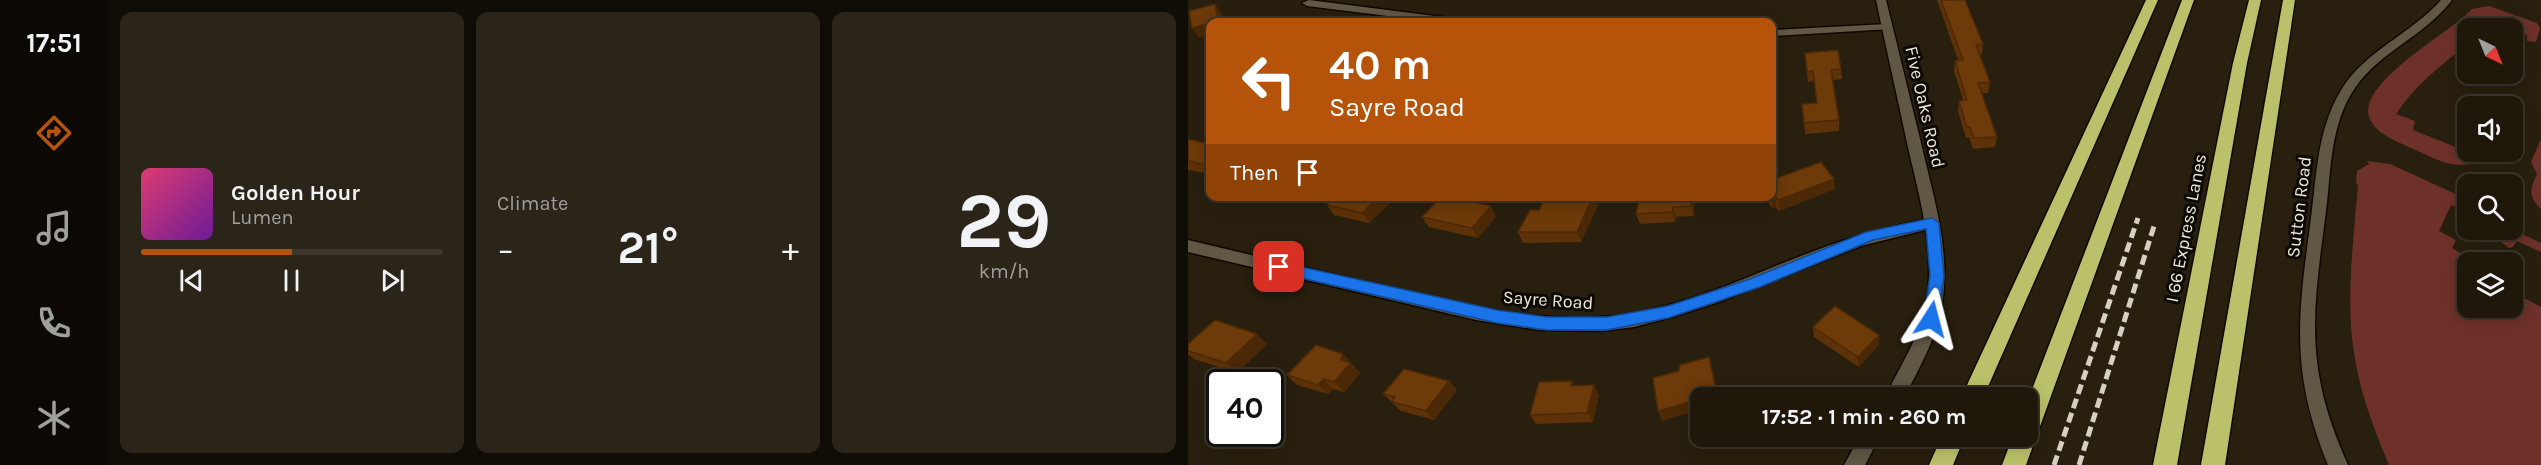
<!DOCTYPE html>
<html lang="en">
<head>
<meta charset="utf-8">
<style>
	body { margin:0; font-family:Karla,sans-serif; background:#2b2418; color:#f1f3f6; height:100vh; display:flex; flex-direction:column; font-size:22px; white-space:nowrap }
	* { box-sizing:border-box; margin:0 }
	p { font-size:20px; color:#a19f9c }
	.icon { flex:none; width:33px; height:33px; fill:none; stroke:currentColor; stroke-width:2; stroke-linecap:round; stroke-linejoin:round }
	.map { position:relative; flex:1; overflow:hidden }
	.sheet { display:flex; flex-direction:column; gap:12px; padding:12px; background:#100d06; width:1080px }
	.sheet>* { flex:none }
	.top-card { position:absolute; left:18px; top:18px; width:570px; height:183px; border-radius:12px; box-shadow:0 3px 15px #0003,0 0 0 2px #3c362b; background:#b45309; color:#fff; overflow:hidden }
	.needle { width:39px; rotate:137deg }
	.controls { position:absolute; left:1269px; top:18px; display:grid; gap:12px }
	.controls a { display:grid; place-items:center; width:66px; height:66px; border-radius:12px; background:#1e170a; box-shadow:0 3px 15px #0003,0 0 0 2px #3c362b; font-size:30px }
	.speed { position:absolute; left:18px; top:369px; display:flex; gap:12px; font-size:30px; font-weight:700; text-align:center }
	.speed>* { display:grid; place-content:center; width:78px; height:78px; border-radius:50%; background:#1e170a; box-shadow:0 3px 15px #0003,0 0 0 2px #3c362b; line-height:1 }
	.speed .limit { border:3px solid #111; border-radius:9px; background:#fff; color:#111 }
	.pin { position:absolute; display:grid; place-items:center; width:51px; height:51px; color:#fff; margin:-26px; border-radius:12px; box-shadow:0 3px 9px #0006 }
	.me { position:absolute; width:66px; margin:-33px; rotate:9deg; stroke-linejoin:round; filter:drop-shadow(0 0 4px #0008) }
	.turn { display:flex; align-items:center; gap:21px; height:126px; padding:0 24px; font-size:27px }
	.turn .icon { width:78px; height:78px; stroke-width:2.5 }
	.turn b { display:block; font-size:42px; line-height:51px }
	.then { display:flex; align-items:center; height:57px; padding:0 24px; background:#0003; gap:12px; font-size:22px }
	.big { font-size:45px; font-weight:700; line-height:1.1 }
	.sheet .card { flex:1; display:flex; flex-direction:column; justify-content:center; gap:9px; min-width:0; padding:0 21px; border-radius:12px; background:#2b2418 }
	.sheet .dial { align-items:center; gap:0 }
	.dial b { font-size:78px; line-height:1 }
	.song { display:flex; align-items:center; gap:18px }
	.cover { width:72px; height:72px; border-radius:9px; background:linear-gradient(135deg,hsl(340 70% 55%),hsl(280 70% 35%)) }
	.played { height:6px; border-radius:3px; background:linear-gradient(90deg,#b45309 50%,#3c362b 50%) }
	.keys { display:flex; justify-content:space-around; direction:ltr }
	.heat { display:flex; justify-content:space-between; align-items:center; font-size:33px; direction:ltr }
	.sheet .tiles { flex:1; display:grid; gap:12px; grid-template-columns:repeat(3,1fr) }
	.trip { position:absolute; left:502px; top:387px; width:348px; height:60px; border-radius:12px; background:#1e170a; box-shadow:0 3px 15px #0003,0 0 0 2px #3c362b; font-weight:700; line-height:60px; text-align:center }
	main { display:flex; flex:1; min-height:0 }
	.dock { display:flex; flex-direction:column; width:108px; justify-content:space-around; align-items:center; background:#0c0904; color:#a19f9c }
	.dock .icon { width:42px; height:42px }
	.dock .current { color:#b45309 }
	.dock b { font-size:27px; color:#f1f3f6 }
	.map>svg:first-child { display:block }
	.green { fill:#6d3129 }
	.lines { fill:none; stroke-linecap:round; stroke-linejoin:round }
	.minor-casing { stroke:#100900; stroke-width:3 }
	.tertiary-casing { stroke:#100900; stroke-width:3 }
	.motorway-casing { stroke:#100900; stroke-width:3 }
	.minor { fill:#605744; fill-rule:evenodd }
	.tertiary { fill:#605744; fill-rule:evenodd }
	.motorway { fill:#bac16a; fill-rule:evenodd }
	.rail { stroke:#d5d0c3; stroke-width:5; stroke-dasharray:10 5; stroke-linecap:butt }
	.wall { fill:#5e3208 }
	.shaded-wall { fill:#4c2906 }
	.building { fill:#6d3a09; stroke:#4c2906; stroke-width:1.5 }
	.route { fill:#1a73e8; stroke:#114b97; stroke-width:1.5 }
	.labels { text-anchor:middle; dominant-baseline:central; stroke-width:6; stroke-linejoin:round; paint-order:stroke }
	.street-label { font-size:18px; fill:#ede8dc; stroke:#0d0a04 }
</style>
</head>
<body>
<main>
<nav class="dock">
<b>17:51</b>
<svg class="icon current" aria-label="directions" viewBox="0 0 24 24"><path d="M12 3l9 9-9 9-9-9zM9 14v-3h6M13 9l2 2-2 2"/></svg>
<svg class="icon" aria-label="music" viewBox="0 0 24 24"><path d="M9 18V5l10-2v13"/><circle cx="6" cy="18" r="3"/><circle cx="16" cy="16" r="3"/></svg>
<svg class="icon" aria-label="phone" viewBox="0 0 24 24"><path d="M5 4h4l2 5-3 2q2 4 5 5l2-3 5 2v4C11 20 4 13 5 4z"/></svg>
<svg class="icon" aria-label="climate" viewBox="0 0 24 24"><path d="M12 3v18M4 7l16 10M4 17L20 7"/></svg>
</nav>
<section class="sheet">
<div class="tiles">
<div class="card">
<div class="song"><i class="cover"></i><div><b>Golden Hour</b><p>Lumen</p></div></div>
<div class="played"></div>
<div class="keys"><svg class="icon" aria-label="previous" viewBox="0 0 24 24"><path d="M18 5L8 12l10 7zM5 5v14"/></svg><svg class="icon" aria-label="pause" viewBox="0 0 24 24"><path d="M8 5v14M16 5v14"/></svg><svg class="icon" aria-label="next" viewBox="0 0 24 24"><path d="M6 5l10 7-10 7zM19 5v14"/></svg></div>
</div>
<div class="card"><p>Climate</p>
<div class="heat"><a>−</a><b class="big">21°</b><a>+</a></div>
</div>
<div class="card dial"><b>29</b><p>km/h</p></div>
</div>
</section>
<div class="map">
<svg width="1353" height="465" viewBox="0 0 1353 465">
	<rect width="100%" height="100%" fill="#281f0e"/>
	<g class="green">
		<path d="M1301,6L1349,23L1352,28L1348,42L1339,41V35L1325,31L1324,28H1280L1279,45C1252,66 1227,85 1208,114L1227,121L1225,130L1280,152H1298L1304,159L1302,163C1296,161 1274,168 1259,163C1247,160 1236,153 1225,149C1211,142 1191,136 1183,121C1163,85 1263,33 1284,9Z"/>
		<path d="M1353,139V209C1340,196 1342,189 1349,174L1343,162Z"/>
		<path d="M1179,161L1202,164L1272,196L1279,202V211L1263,205L1251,231L1268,240L1264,248L1286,262H1280V308H1324L1325,292L1353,307V465H1201C1185,427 1170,387 1165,346C1158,293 1166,237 1170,184L1168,183L1169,171L1181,164Z"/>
		<polygon points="1325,221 1337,226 1334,234 1353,243 1353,252 1329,241 1325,247 1321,248 1308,238 1305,230 1324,230"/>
	</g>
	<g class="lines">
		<g class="minor-casing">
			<g id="minor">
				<polygon points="121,0 270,19 275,22 248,22 119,6 114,3"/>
				<polygon points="699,24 703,25 703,29 584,36 584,30"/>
				<path d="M744,218L751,223L749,227L673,246L528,303L484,317L446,327L414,331L351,330L288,320L0,252V240C66,256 133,271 199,287C279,305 363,328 446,313C509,302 567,273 626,251C665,236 704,226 744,218Z"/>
			</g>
		</g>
		<g class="tertiary-casing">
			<g id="tertiary">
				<path d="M688,0H698C710,48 721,95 733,143C745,195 763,250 754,305C749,338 731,368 716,398H697C711,367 731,339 738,306C748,251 731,196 719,143C709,95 698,48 688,0Z"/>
				<path d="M1253,0H1264C1237,36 1192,51 1167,88C1142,124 1143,170 1138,211C1132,260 1123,311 1129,361C1133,397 1145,432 1160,465H1140C1100,367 1111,311 1124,210C1129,168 1131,124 1155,87C1179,50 1224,33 1253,0Z"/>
				<polygon points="672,436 692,436 677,465 656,465"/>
			</g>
		</g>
		<g class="motorway-casing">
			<g id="motorway">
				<polygon points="958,0 970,0 795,398 773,398"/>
				<polygon points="994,0 1006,0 838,465 814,465 825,436 840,436 840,400"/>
				<polygon points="1061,0 1073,0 1059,63 989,465 965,465 1045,63"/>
				<polygon points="1095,0 1107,0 1037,465 1013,465"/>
				<polygon points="754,436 777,436 765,465 741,465"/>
			</g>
		</g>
		<use href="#minor" class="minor"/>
		<use href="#tertiary" class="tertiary"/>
		<use href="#motorway" class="motorway"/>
		<g class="rail">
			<polyline points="866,465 950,218"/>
			<polyline points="891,465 967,223"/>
		</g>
	</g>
	<g class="wall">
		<polygon points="749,0 777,0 795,44 794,54 792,54 802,82 800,93 793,93 809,137 807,147 785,149 781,137 778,138 770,111 771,101 775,100 766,71 767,61 770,60"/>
		<polygon points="617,53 653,69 654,79 645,80 651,120 651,131 617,134 614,104 629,103 626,81 620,82"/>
		<polygon points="0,139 22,144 22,174 0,170"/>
		<polygon points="647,189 591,211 588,207 584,208 576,196 584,196"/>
		<polygon points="77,196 118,196 110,203"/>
		<polygon points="507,200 505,216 488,217 487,222 452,224 448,214"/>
		<polygon points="202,203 181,223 146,215 139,205"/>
		<polygon points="410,205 393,242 335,243 330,232 351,210"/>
		<polygon points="234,217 308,217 290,238 241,227"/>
		<polygon points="625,327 691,335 691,345 671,367 626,337"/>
		<polygon points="0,344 79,344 49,373 6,359 0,354"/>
		<polygon points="155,354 172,373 156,392 145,389 140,394 109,385 99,375"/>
		<polygon points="261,381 269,390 246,420 213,411 195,394"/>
		<polygon points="387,386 411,395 405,422 348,424 342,415"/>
	</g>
	<g class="shaded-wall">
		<polygon points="27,4 34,14 35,22 24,22"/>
		<polygon points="22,23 22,35 11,38 4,28"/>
		<polygon points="646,179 647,189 591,211 590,200"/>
		<polygon points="105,196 118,196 110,203"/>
		<polygon points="191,196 197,196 202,203 181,223 174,213"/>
		<polygon points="405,196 407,196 410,205 393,242 389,232"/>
		<polygon points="504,196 506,196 507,200 505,216 503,206"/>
		<polygon points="587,196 588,207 584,208 583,198"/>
		<polygon points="303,206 308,217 290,238 284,228"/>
		<polygon points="485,207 488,217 487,222 484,212"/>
		<polygon points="69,334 79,344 49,373 38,363"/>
		<polygon points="691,335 691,345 671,367 670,357"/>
		<polygon points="155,354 172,373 156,392 146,382"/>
		<polygon points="521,357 523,367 531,398 517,398"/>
		<polygon points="135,379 145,389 140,394 130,385"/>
		<polygon points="261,381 269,390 246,420 238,411"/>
		<polygon points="406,385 411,395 405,422 399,413"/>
		<polygon points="513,399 513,409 474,421 470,411"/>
	</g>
	<g class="building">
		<polygon points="753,0 777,0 795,44 788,45 802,82 790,83 809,137 786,138 782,127 779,127 771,101 779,100 767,61 775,60"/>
		<polygon points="27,4 30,21 4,28 1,11"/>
		<polygon points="650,50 653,69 643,70 651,120 616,123 614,104 629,103 625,71 619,72 617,53"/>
		<polygon points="0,139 22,144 22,166 0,161"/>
		<polygon points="633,162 646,179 590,200 587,196 583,198 582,196 584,196 584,180"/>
		<polygon points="148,196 191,196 174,213 139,205"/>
		<polygon points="358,196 405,196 389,232 330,232 342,210 351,210"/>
		<polygon points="452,196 504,196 503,206 485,207 484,212 448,214"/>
		<polygon points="251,199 267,203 271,199 303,206 284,228 234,217"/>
		<polygon points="647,306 691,335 670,357 625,327"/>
		<polygon points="27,320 69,334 38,363 0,351 0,344"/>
		<polygon points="128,345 155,354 153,360 163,363 146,382 135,379 130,385 99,375"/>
		<polygon points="521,357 529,394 517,398 513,398 513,399 470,411 465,378 491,371 492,365"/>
		<polygon points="216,369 261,381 238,411 204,402 207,397 195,394"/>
		<polygon points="385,381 383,386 406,385 399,413 342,415 351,382"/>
	</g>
	<polygon class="route" points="744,218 751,223 756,276 750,319 743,325 735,319 742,276 738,229 685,240 572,287 480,318 419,330 359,330 309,323 91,273 84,267 91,262 309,310 359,317 419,317 480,306 562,279 678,232"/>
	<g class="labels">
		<g class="street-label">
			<text transform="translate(737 107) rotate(77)">Five Oaks Road</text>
			<text transform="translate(1111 207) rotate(-83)">Sutton Road</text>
			<text transform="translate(998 228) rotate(-79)">I 66 Express Lanes</text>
			<text transform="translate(360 300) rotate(4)">Sayre Road</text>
		</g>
	</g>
</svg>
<div class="controls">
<a><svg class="needle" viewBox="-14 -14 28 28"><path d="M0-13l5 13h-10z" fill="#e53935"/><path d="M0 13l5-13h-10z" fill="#a19f9c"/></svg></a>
<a><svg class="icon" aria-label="sound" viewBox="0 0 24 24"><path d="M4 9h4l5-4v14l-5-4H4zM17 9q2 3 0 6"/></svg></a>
<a><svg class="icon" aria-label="search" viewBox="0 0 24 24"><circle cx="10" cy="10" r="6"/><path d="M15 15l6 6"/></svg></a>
<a><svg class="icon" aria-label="layers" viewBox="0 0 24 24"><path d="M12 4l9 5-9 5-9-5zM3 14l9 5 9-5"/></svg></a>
</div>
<div class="speed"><div class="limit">40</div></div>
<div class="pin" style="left:91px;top:267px;background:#d93025"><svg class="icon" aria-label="arrive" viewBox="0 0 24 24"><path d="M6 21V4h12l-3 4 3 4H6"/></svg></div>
<svg class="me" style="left:743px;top:319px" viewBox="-20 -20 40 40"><path d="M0-17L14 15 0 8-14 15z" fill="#1a73e8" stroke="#fff" stroke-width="4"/></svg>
<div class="trip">17:52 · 1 min · 260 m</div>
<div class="top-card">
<div class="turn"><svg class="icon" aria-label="left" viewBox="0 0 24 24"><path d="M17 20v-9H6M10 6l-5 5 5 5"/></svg><div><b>40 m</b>Sayre Road</div></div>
<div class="then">Then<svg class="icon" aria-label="arrive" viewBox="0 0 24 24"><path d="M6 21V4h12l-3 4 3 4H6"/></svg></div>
</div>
</div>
</main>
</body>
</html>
